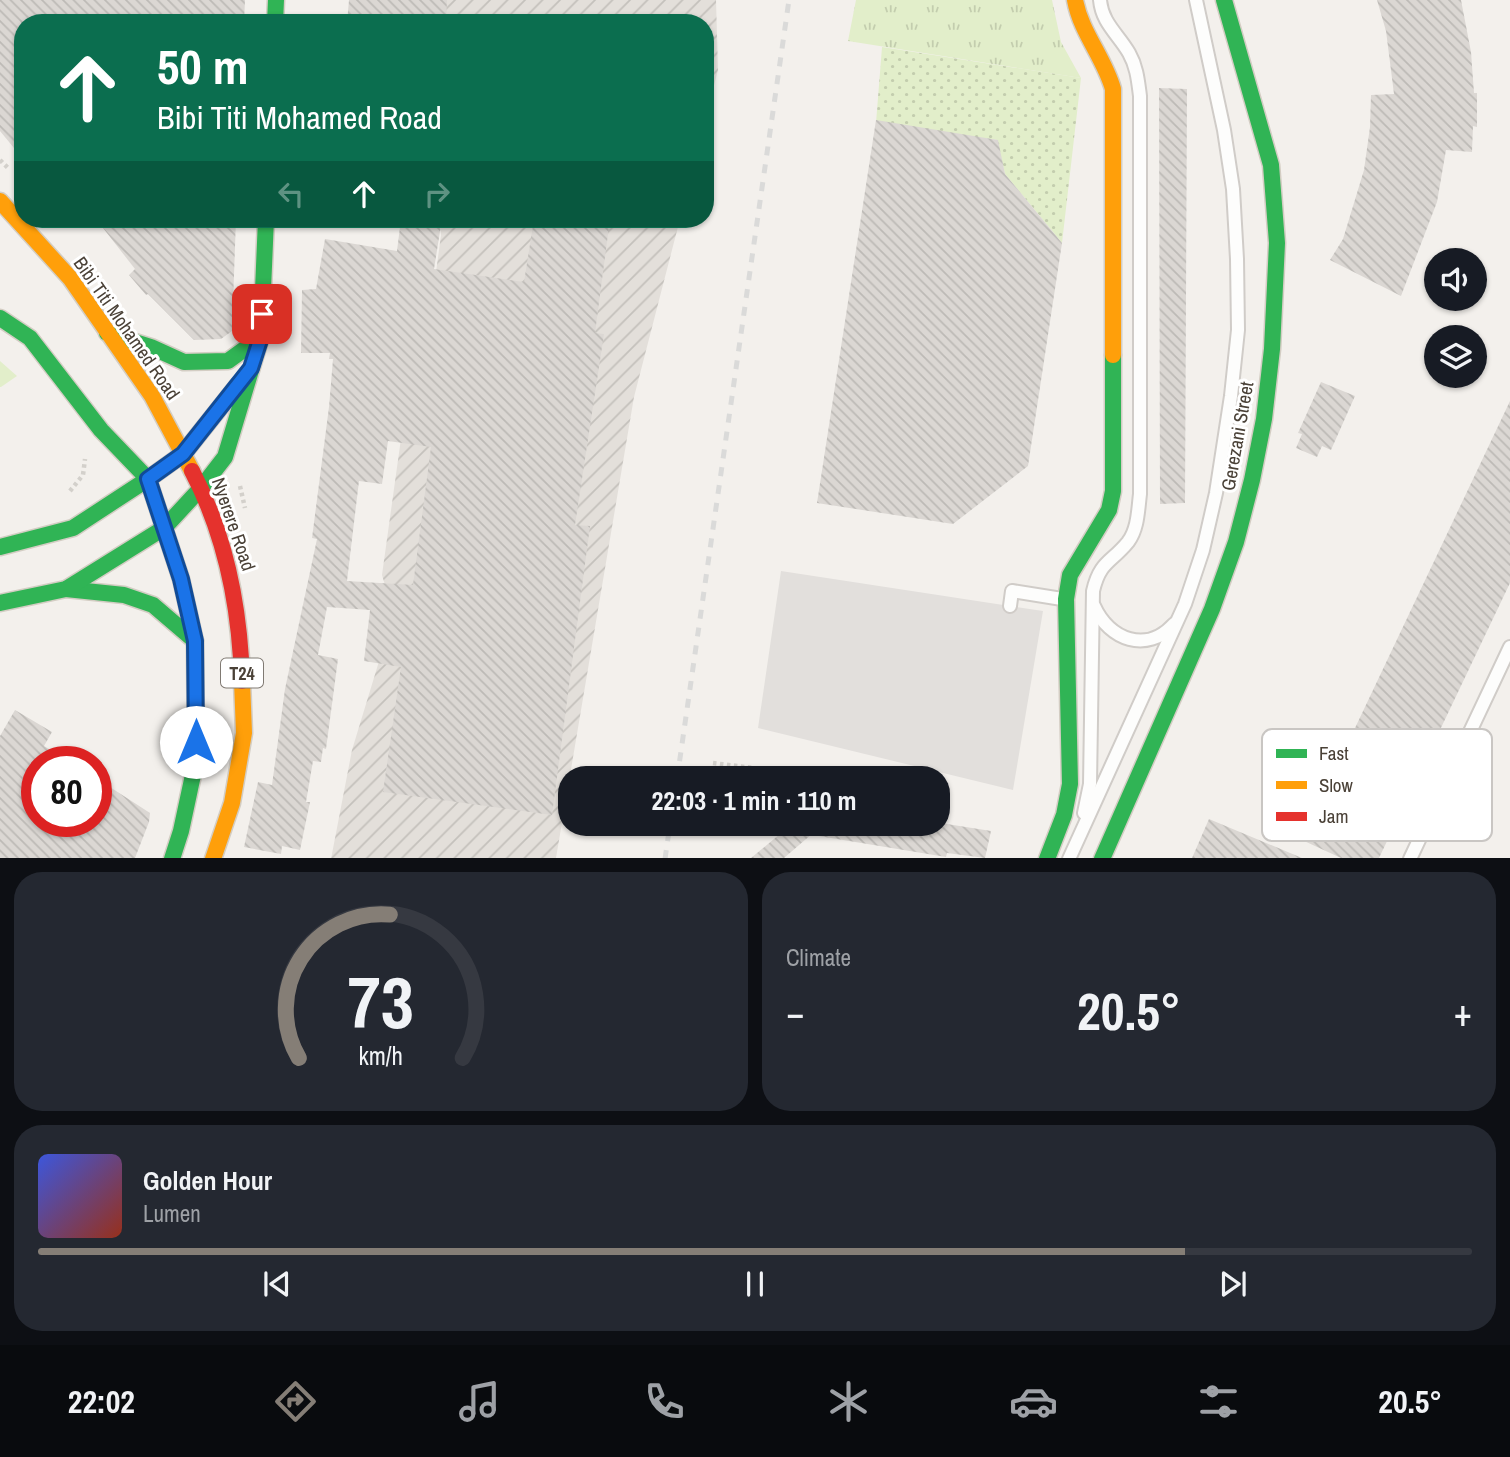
<!DOCTYPE html>
<html lang="en">
<head>
<meta charset="utf-8">
<style>
	body { margin:0; font-family:"Archivo Narrow",sans-serif; background:#242831; color:#f1f3f6; height:100vh; display:flex; flex-direction:column; font-size:26px; white-space:nowrap }
	* { box-sizing:border-box; margin:0 }
	p { font-size:23px; color:#9ea1a6 }
	.icon { flex:none; width:38px; height:38px; fill:none; stroke:currentColor; stroke-width:2; stroke-linecap:round; stroke-linejoin:round }
	.map { position:relative; height:858px; overflow:hidden }
	.side { display:flex; flex-direction:column; gap:14px; padding:14px; background:#0d0f14; flex:1 }
	.side>* { flex:none }
	.guide { position:absolute; left:14px; top:14px; width:700px; height:214px; border-radius:28px; box-shadow:0 2px 5px #0004; background:#0b6e4f; color:#fff; overflow:hidden }
	.tools { position:absolute; left:1424px; top:248px; display:grid; gap:14px }
	.tools a { display:grid; place-items:center; width:63px; height:63px; border-radius:50%; background:#171b24; box-shadow:0 2px 5px #0004; font-size:35px }
	.speed { position:absolute; left:21px; top:746px; display:flex; gap:14px; font-size:35px; font-weight:700; text-align:center }
	.speed>* { display:grid; place-content:center; width:91px; height:91px; border-radius:50%; background:#171b24; box-shadow:0 2px 5px #0004; line-height:1 }
	.speed .limit { border:10px solid #d22; background:#fff; color:#111 }
	.pin { position:absolute; display:grid; place-items:center; width:60px; height:60px; color:#fff; margin:-30px; border-radius:14px; box-shadow:0 4px 10px #0006 }
	.me { position:absolute; width:77px; margin:-38px; rotate:0deg; stroke-linejoin:round; filter:drop-shadow(0 0 5px #0008) }
	.turn { display:flex; align-items:center; gap:24px; height:147px; padding:0 28px; font-size:32px }
	.turn .icon { width:91px; height:91px; stroke-width:2.5 }
	.turn b { display:block; font-size:49px; line-height:60px }
	.lanes { display:flex; align-items:center; height:66px; padding:0 28px; background:#0003; justify-content:center; gap:35px; direction:ltr }
	.lanes .off { opacity:.35 }
	.big { font-size:52px; font-weight:700; line-height:1.1 }
	.side .tile { flex:1; display:flex; flex-direction:column; justify-content:center; gap:10px; min-width:0; padding:0 24px; border-radius:28px; background:#242831 }
	.side .dial { align-items:center; gap:0 }
	.dial svg { height:182px; overflow:visible; fill:none; stroke:#363941; stroke-width:7; stroke-linecap:round; text-anchor:middle }
	.dial text { fill:#f1f3f6; stroke:none }
	.song { display:flex; align-items:center; gap:21px }
	.cover { width:84px; height:84px; border-radius:10px; background:linear-gradient(135deg,hsl(230 70% 55%),hsl(10 70% 35%)) }
	.played { height:7px; border-radius:4px; background:linear-gradient(90deg,#857e76 80%,#363941 80%) }
	.keys { display:flex; justify-content:space-around; direction:ltr }
	.heat { display:flex; justify-content:space-between; align-items:center; font-size:38px; direction:ltr }
	.side .tiles { flex:1; display:grid; gap:14px; grid-template-columns:1fr 1fr }
	.tile:last-child { grid-column:span 2 }
	.trip { position:absolute; left:558px; top:766px; width:392px; height:70px; border-radius:28px; background:#171b24; box-shadow:0 2px 5px #0004; font-weight:700; line-height:70px; text-align:center }
	.menu { display:flex; height:112px; justify-content:space-around; align-items:center; background:#090b0e; color:#9ea1a6 }
	.menu .icon { width:49px; height:49px }
	.menu .active { color:#857e76 }
	.menu b { font-size:32px; color:#f1f3f6 }
	.map>svg:first-child { display:block }
	.industrial { fill:url(#industrial-furrows) }
	.grass { fill:url(#grass-tufts) }
	.forest { fill:url(#forest-firs) }
	.park { fill:url(#park-dots) }
	.parking { fill:#e2dfdc }
	.building { fill:url(#building-back-hatch); fill-rule:evenodd }
	.lines { fill:none; stroke-linecap:round; stroke-linejoin:round }
	.lane-casing { stroke:#d0ccc8; stroke-width:16 }
	.fast-casing { stroke:#d3cdc3; stroke-width:19 }
	.slow-casing { stroke:#d3cdc3; stroke-width:19 }
	.jam-casing { stroke:#d3cdc3; stroke-width:19 }
	.path { stroke:#d3d0cb; stroke-width:4.5; stroke-dasharray:3.5 3.5; stroke-linecap:butt }
	.lane { stroke:#fdfdfc; stroke-width:12 }
	.fast { stroke:#30b455; stroke-width:16 }
	.slow { stroke:#ff9f0a; stroke-width:16 }
	.jam { stroke:#e5322d; stroke-width:16 }
	.rail { stroke:#dadad9; stroke-width:5; stroke-dasharray:9 9; stroke-linecap:butt }
	.route-casing { stroke:#114b97; stroke-width:18 }
	.route { stroke:#1a73e8; stroke-width:12 }
	.labels { text-anchor:middle; dominant-baseline:central; stroke-width:6; stroke-linejoin:round; paint-order:stroke }
	.shield { fill:#fff; stroke:#807a73; stroke-width:2 }
	.shield-label { font-size:18px; font-weight:bold; fill:#4a4137 }
	.street-label { font-size:19px; fill:#4a4137; stroke:#fff }
	.key { fill:#fff; stroke:#c9c6c3; stroke-width:2 }
	.key-label { font-size:19px; fill:#4a4137 }
</style>
</head>
<body>
<div class="map">
<svg width="1510" height="859" viewBox="0 0 1510 859">
	<defs>
		<pattern id="industrial-furrows" width="10" height="10" patternUnits="userSpaceOnUse" patternTransform="scale(1.75)"><rect width="10" height="10" fill="#e3dfda"/><path d="M-1 1l2-2M0 10L10 0M9 11l2-2" fill="none" stroke="#c4c1bc"/></pattern>
		<pattern id="grass-tufts" width="24" height="20" patternUnits="userSpaceOnUse" patternTransform="scale(1.75)"><rect width="24" height="20" fill="#e2eeca"/><path d="M3 7l-1-3M5 7V3M7 7l1-3M15 17l-1-3M17 17v-4M19 17l1-3" fill="none" stroke="#c3cdae"/></pattern>
		<pattern id="forest-firs" width="22" height="20" patternUnits="userSpaceOnUse" patternTransform="scale(1.75)"><rect width="22" height="20" fill="#e2eeca"/><path d="M5 1l3.5 6h-7zM16 11l3.5 6h-7z" fill="#c3cdae"/></pattern>
		<pattern id="park-dots" width="8" height="8" patternUnits="userSpaceOnUse" patternTransform="scale(1.75)"><rect width="8" height="8" fill="#e2eeca"/><path d="M2 2h.1M6 6h.1" fill="none" stroke="#c3cdae" stroke-width="1.8" stroke-linecap="round"/></pattern>
		<pattern id="building-back-hatch" width="6" height="6" patternUnits="userSpaceOnUse" patternTransform="scale(1.75)"><rect width="6" height="6" fill="#dbd7d3"/><path d="M-1 5l2 2M0 0l6 6M5-1l2 2" fill="none" stroke="#bdbab6"/></pattern>
	</defs>
	<rect width="100%" height="100%" fill="#f3f0ec"/>
	<g class="industrial">
		<polygon points="437,0 716,0 718,70 705,120 705,23 433,23"/>
		<polygon points="440,219 680,219 634,397 556,858 331,859 352,750 387,635 390,602 382,575 410,374 422,376 441,235"/>
	</g>
	<polygon class="grass" points="856,0 1052,0 1061,42 1081,78 848,41"/>
	<polygon class="forest" points="0,361 17,376 1,387 0,387"/>
	<polygon class="park" points="882,47 1081,78 1062,243 1005,174 997,140 876,123"/>
	<polygon class="parking" points="781,571 1043,611 1013,790 758,728"/>
	<g class="building">
		<polygon points="0,0 245,0 244,23 23,23 23,159 0,131"/>
		<polygon points="349,0 447,0 446,23 347,23"/>
		<polygon points="1377,0 1461,0 1471,52 1474,93 1477,93 1477,127 1473,126 1472,152 1446,150 1437,202 1401,296 1330,260 1343,239 1364,170 1370,127 1371,95 1394,94 1386,31"/>
		<polygon points="1159,88 1187,89 1185,503 1160,504"/>
		<polygon points="876,120 998,140 1005,174 1062,243 1028,466 953,524 817,503"/>
		<polygon points="96,219 236,219 232,331 221,339 194,340 148,294 146,295 129,275 135,269"/>
		<path d="M401,219H442L434,269L524,282L534,219H610L595,333L604,334L575,525L590,526L552,815L383,792L401,667L364,661L370,610L327,607L318,655L338,659L326,749L323,748L321,762L313,761L306,802H310L300,850L282,846L281,854L244,847L258,782L272,785L285,689L317,539L312,538L329,407L333,359H329L330,353H301L302,290L316,289L325,239L397,251ZM388,441L431,447L413,585L347,581L359,481L382,484Z"/>
		<polygon points="1321,382 1355,396 1331,450 1322,446 1317,457 1296,448 1302,434 1298,433"/>
		<polygon points="1510,401 1510,583 1379,858 1341,858 1302,840 1312,819 1318,822 1352,749 1346,747"/>
		<polygon points="15,710 52,732 44,746 69,761 37,761 37,821 96,821 96,778 150,813 149,822 135,858 0,858 0,736"/>
		<polygon points="1209,819 1302,858 1192,858"/>
		<polygon points="792,824 947,824 991,831 985,858 947,853 946,857 819,836 820,827 784,858 751,858"/>
	</g>
	<g class="lines">
		<g class="lane-casing">
			<g id="lane">
				<polyline points="1010,606 1012,591 1062,599"/>
				<path d="M1094,606C1109,640 1147,654 1174,624"/>
				<path d="M1084,813L1090,784L1093,591C1100,561 1111,563 1128,542C1138,529 1138,510 1140,494V96C1138,81 1137,67 1129,53C1118,34 1102,23 1100,0"/>
				<polyline points="1069,859 1185,604 1203,550 1216,493 1231,396 1238,330 1237,259 1233,189 1224,130 1196,0"/>
				<polyline points="1410,859 1510,647"/>
			</g>
		</g>
		<g class="fast-casing">
			<g id="fast">
				<polyline points="275,23 276,0"/>
				<polyline points="0,318 30,338 101,430 148,479 181,579 195,641 196,761 181,831 172,859"/>
				<polyline points="107,333 151,347 184,362 228,361 261,337"/>
				<polyline points="0,547 73,528 148,479 183,454 238,385"/>
				<polyline points="66,589 124,595 153,605 195,641"/>
				<polyline points="0,603 66,589 164,528 201,488 225,457 261,337 266,219"/>
				<polyline points="1047,859 1064,815 1070,784 1066,599 1070,575 1109,510 1113,491 1113,355"/>
				<polyline points="1102,859 1212,609 1236,542 1252,480 1264,419 1272,349 1277,243 1271,165 1224,0"/>
			</g>
		</g>
		<g class="slow-casing">
			<g id="slow">
				<path d="M1075,0C1081,33 1104,57 1113,89V355"/>
				<polyline points="0,201 70,278 152,396 192,471"/>
				<polyline points="213,859 232,803 244,733 242,681"/>
			</g>
		</g>
		<g class="jam-casing">
			<path id="jam" d="M192,471C226,536 240,609 242,681"/>
		</g>
		<g class="path">
			<polyline points="0,160 9,169"/>
			<polyline points="240,486 245,508"/>
			<polyline points="70,491 83,475 85,459"/>
			<polyline points="713,763 761,769"/>
		</g>
		<use href="#lane" class="lane"/>
		<use href="#fast" class="fast"/>
		<use href="#slow" class="slow"/>
		<use href="#jam" class="jam"/>
		<g class="rail">
			<polyline points="677,779 789,0"/>
			<polyline points="665,859 670,824"/>
		</g>
	</g>
	<g class="lines">
		<g class="route-casing">
			<polyline id="route" points="196,742 195,641 181,579 148,479 183,454 251,368 261,337 262,314"/>
		</g>
		<use href="#route" class="route"/>
	</g>
	<g class="labels">
		<rect class="shield" x="221" y="658.5" width="42" height="29" rx="5"/>
		<g class="shield-label">
			<text x="242" y="673">T24</text>
		</g>
		<g class="street-label">
			<text transform="translate(127 328) rotate(55)">Bibi Titi Mohamed Road</text>
			<text transform="translate(1237 436) rotate(-80)">Gerezani Street</text>
			<text transform="translate(234 524) rotate(71)">Nyerere Road</text>
		</g>
	</g>
	<rect x="1262" y="729" width="230" height="112" rx="10" class="key"/>
	<rect x="1276" y="749" width="31" height="9" fill="#30b455"/>
	<rect x="1276" y="781" width="31" height="8" fill="#ff9f0a"/>
	<rect x="1276" y="812" width="31" height="9" fill="#e5322d"/>
	<g class="key-label">
		<text x="1319" y="760">Fast</text>
		<text x="1319" y="792">Slow</text>
		<text x="1319" y="823">Jam</text>
	</g>
</svg>
<div class="tools">
<a><svg class="icon" aria-label="sound" viewBox="0 0 24 24"><path d="M4 9h4l5-4v14l-5-4H4zM17 9q2 3 0 6"/></svg></a>
<a><svg class="icon" aria-label="layers" viewBox="0 0 24 24"><path d="M12 4l9 5-9 5-9-5zM3 14l9 5 9-5"/></svg></a>
</div>
<div class="speed"><div class="limit">80</div></div>
<div class="pin" style="left:262px;top:314px;background:#d93025"><svg class="icon" aria-label="arrive" viewBox="0 0 24 24"><path d="M6 21V4h12l-3 4 3 4H6"/></svg></div>
<svg class="me" style="left:196px;top:742px" viewBox="-20 -20 40 40"><circle r="19" fill="#fff"/><path d="M0-13L10 11 0 6-10 11z" fill="#1a73e8"/></svg>
<div class="trip">22:03 · 1 min · 110 m</div>
<div class="guide">
<div class="turn"><svg class="icon" aria-label="ahead" viewBox="0 0 24 24"><path d="M12 20V5M6 11l6-6 6 6"/></svg><div><b>50 m</b>Bibi Titi Mohamed Road</div></div>
<div class="lanes"><svg class="icon off" aria-label="left" viewBox="0 0 24 24"><path d="M17 20v-9H6M10 6l-5 5 5 5"/></svg><svg class="icon" aria-label="ahead" viewBox="0 0 24 24"><path d="M12 20V5M6 11l6-6 6 6"/></svg><svg class="icon off" aria-label="right" viewBox="0 0 24 24"><path d="M7 20v-9h11M14 6l5 5-5 5"/></svg></div>
</div>
</div>
<section class="side">
<div class="tiles">
<div class="tile dial"><svg viewBox="0 0 100 80">
<path d="M14 69A42 42 0 1 1 86 69"/>
<path d="M14 69A42 42 0 0 1 54 6" stroke="#857e76"/>
<text x="50" y="56" font-size="32" font-weight="700">73</text>
<text x="50" y="72" font-size="11">km/h</text>
</svg></div>
<div class="tile"><p>Climate</p>
<div class="heat"><a>−</a><b class="big">20.5°</b><a>+</a></div>
</div>
<div class="tile">
<div class="song"><i class="cover"></i><div><b>Golden Hour</b><p>Lumen</p></div></div>
<div class="played"></div>
<div class="keys"><svg class="icon" aria-label="previous" viewBox="0 0 24 24"><path d="M18 5L8 12l10 7zM5 5v14"/></svg><svg class="icon" aria-label="pause" viewBox="0 0 24 24"><path d="M8 5v14M16 5v14"/></svg><svg class="icon" aria-label="next" viewBox="0 0 24 24"><path d="M6 5l10 7-10 7zM19 5v14"/></svg></div>
</div>
</div>
</section>
<nav class="menu">
<b>22:02</b>
<svg class="icon active" aria-label="directions" viewBox="0 0 24 24"><path d="M12 3l9 9-9 9-9-9zM9 14v-3h6M13 9l2 2-2 2"/></svg>
<svg class="icon" aria-label="music" viewBox="0 0 24 24"><path d="M9 18V5l10-2v13"/><circle cx="6" cy="18" r="3"/><circle cx="16" cy="16" r="3"/></svg>
<svg class="icon" aria-label="phone" viewBox="0 0 24 24"><path d="M5 4h4l2 5-3 2q2 4 5 5l2-3 5 2v4C11 20 4 13 5 4z"/></svg>
<svg class="icon" aria-label="climate" viewBox="0 0 24 24"><path d="M12 3v18M4 7l16 10M4 17L20 7"/></svg>
<svg class="icon" aria-label="car" viewBox="0 0 24 24"><path d="M5 17H2v-5l4-1 3-4h7l3 4 3 1v5h-3M9 17h6M6 11h13"/><circle cx="7" cy="17" r="2"/><circle cx="17" cy="17" r="2"/></svg>
<svg class="icon" aria-label="filters" viewBox="0 0 24 24"><path d="M4 7h16M4 17h16"/><circle cx="9" cy="7" r="2"/><circle cx="15" cy="17" r="2"/></svg>
<b>20.5°</b>
</nav>
</body>
</html>
